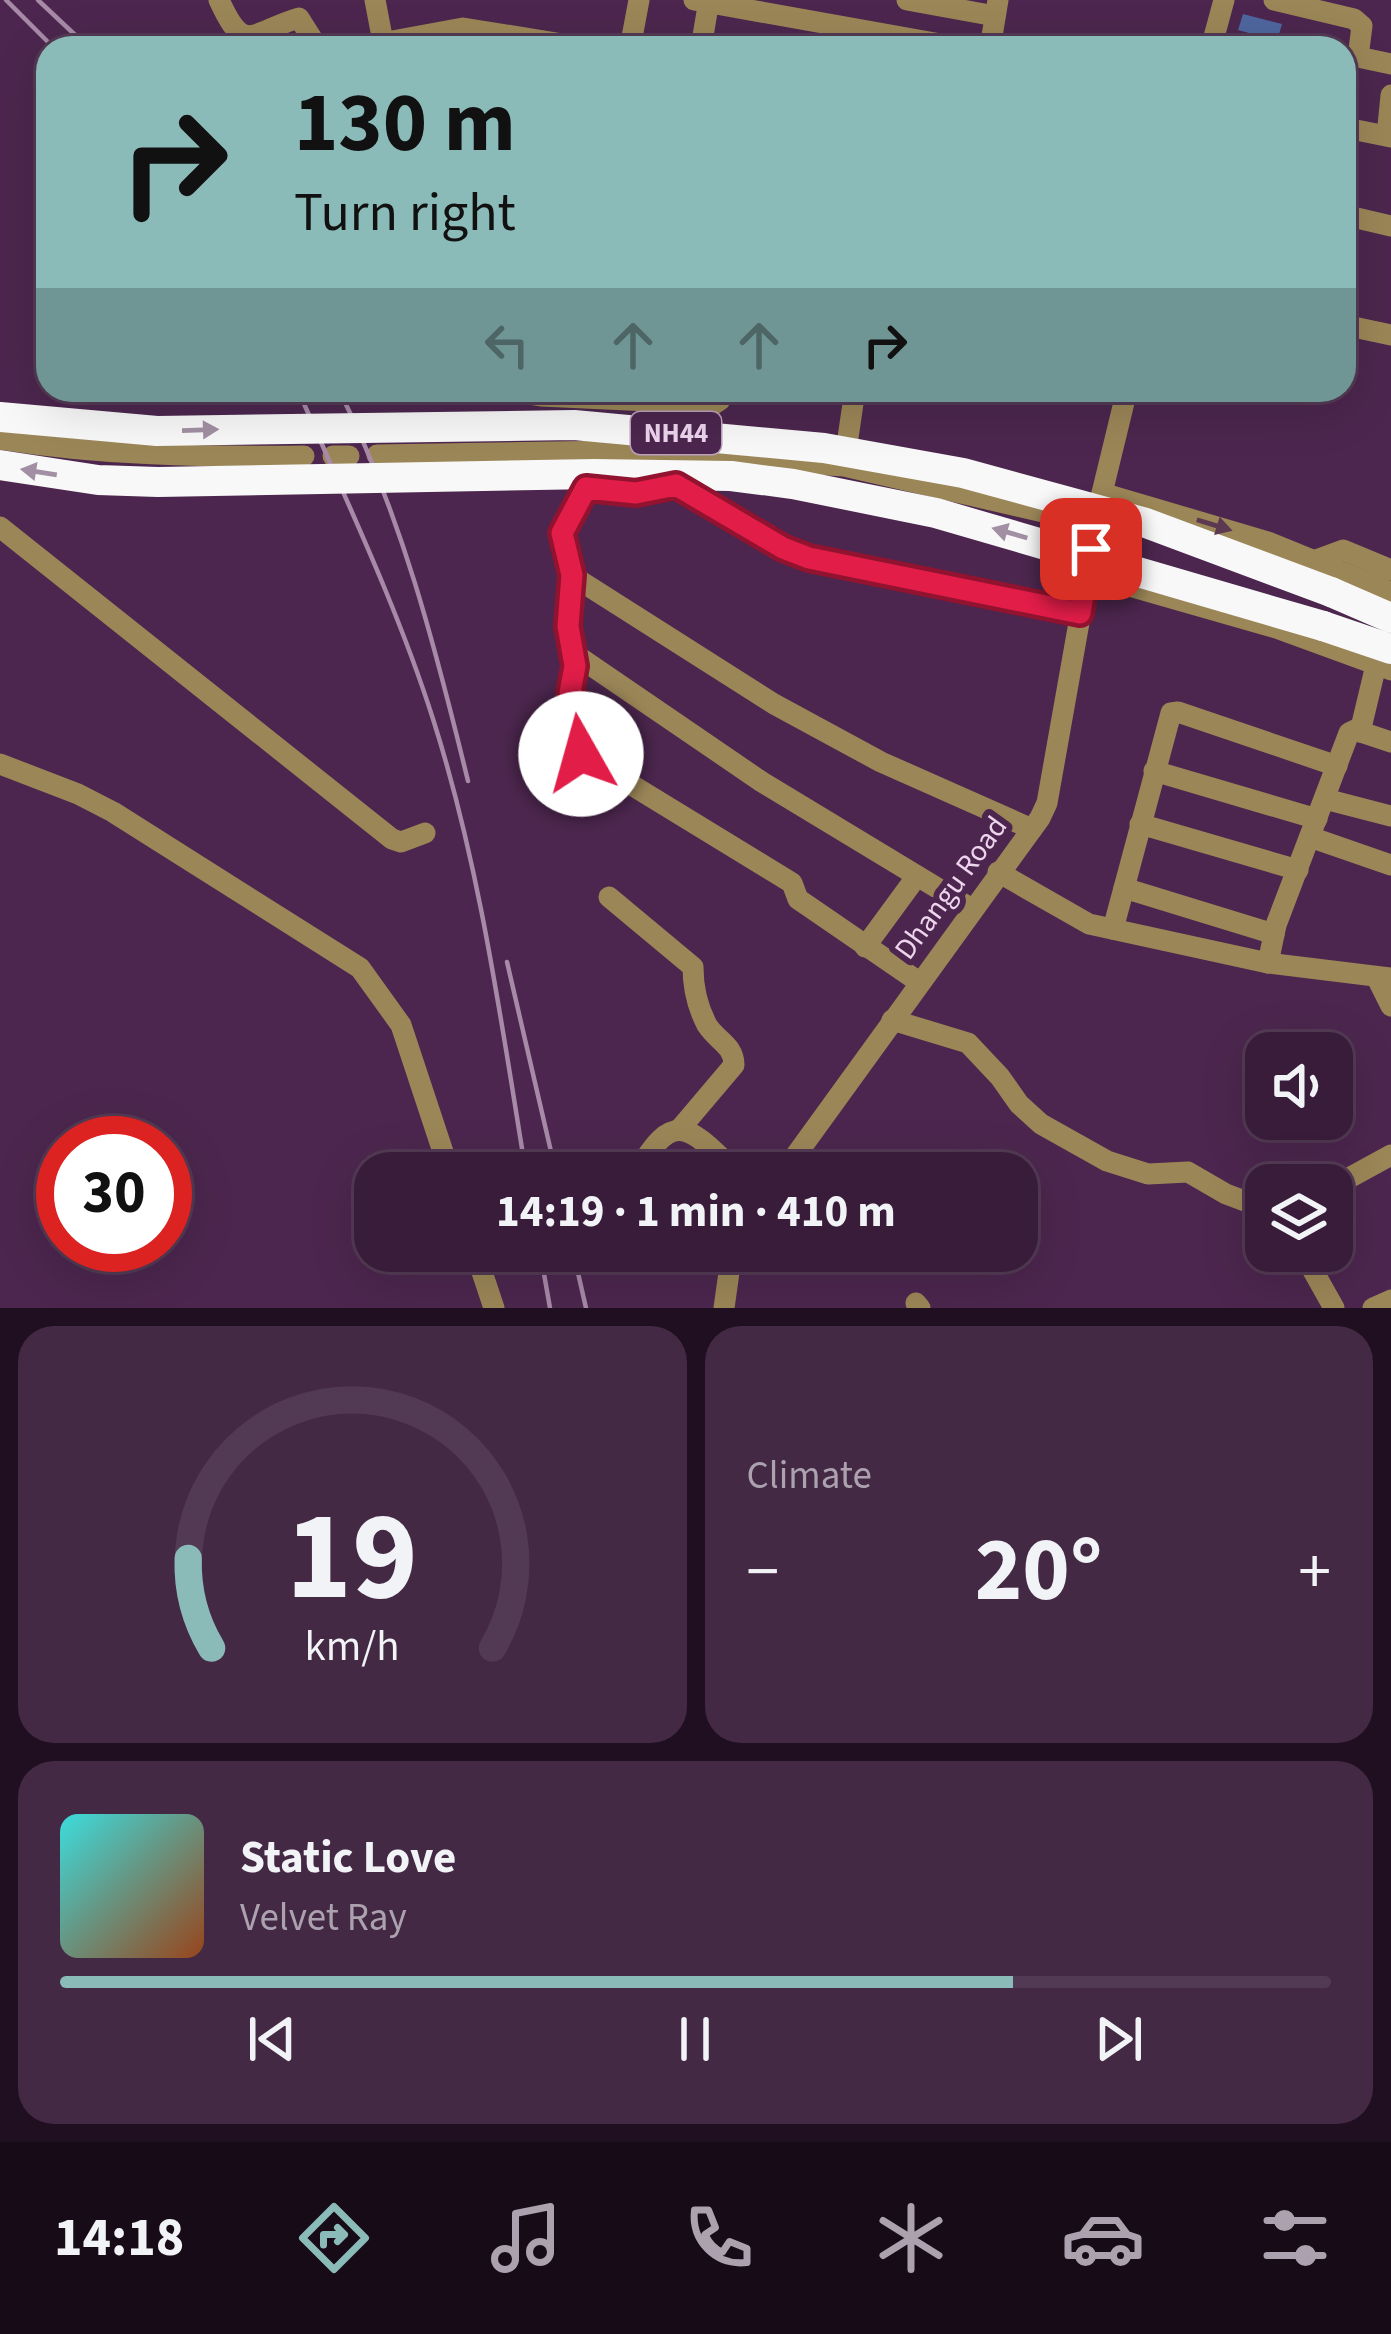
<!DOCTYPE html>
<html lang="en">
<head>
<meta charset="utf-8">
<style>
	body { margin:0; font-family:"Source Sans 3",sans-serif; background:#442945; color:#f1f3f6; height:100vh; display:flex; flex-direction:column; font-size:45px; white-space:nowrap }
	* { box-sizing:border-box; margin:0 }
	p { font-size:39px; color:#aba1af }
	.icon { flex:none; width:66px; height:66px; fill:none; stroke:currentColor; stroke-width:2; stroke-linecap:round; stroke-linejoin:round }
	.map { position:relative; height:1308px; overflow:hidden }
	.side { display:flex; flex-direction:column; gap:18px; padding:18px; background:#1f0f20; flex:1 }
	.side>* { flex:none }
	.guide { position:absolute; left:36px; top:36px; width:1320px; height:366px; border-radius:36px; box-shadow:0 12px 48px #0002,0 0 0 3px #533a54; background:#8bbbb9; color:#111; overflow:hidden }
	.tools { position:absolute; left:1245px; top:1032px; display:grid; gap:24px }
	.tools a { display:grid; place-items:center; width:108px; height:108px; border-radius:24px; background:#391c3a; box-shadow:0 12px 48px #0002,0 0 0 3px #533a54; font-size:60px }
	.speed { position:absolute; left:36px; top:1116px; display:flex; gap:24px; font-size:60px; font-weight:700; text-align:center }
	.speed>* { display:grid; place-content:center; width:156px; height:156px; border-radius:50%; background:#391c3a; box-shadow:0 12px 48px #0002,0 0 0 3px #533a54; line-height:1 }
	.speed .limit { border:18px solid #d22; background:#fff; color:#111 }
	.pin { position:absolute; display:grid; place-items:center; width:102px; height:102px; color:#fff; margin:-51px; border-radius:24px; box-shadow:0 6px 18px #0006 }
	.me { position:absolute; width:132px; margin:-66px; rotate:353deg; stroke-linejoin:round; filter:drop-shadow(0 0 9px #0008) }
	.turn { display:flex; align-items:center; gap:42px; height:252px; padding:0 60px; font-size:54px }
	.turn .icon { width:156px; height:156px; stroke-width:2.5 }
	.turn b { display:block; font-size:84px; line-height:102px }
	.lanes { display:flex; align-items:center; height:114px; padding:0 60px; background:#0003; justify-content:center; gap:60px; direction:ltr }
	.lanes .off { opacity:.35 }
	.big { font-size:90px; font-weight:700; line-height:1.1 }
	.side .card { flex:1; display:flex; flex-direction:column; justify-content:center; gap:18px; min-width:0; padding:0 42px; border-radius:36px; background:#442945 }
	.side .dial { align-items:center; gap:0 }
	.dial svg { height:312px; overflow:visible; fill:none; stroke:#533a54; stroke-width:7; stroke-linecap:round; text-anchor:middle }
	.dial text { fill:#f1f3f6; stroke:none }
	.song { display:flex; align-items:center; gap:36px }
	.cover { width:144px; height:144px; border-radius:18px; background:linear-gradient(135deg,hsl(180 70% 55%),hsl(20 70% 35%)) }
	.played { height:12px; border-radius:6px; background:linear-gradient(90deg,#8bbbb9 75%,#533a54 75%) }
	.keys { display:flex; justify-content:space-around; direction:ltr }
	.heat { display:flex; justify-content:space-between; align-items:center; font-size:66px; direction:ltr }
	.side .tiles { flex:1; display:grid; gap:18px; grid-template-columns:1fr 1fr }
	.card:last-child { grid-column:span 2 }
	.trip { position:absolute; left:354px; top:1152px; width:684px; height:120px; border-radius:36px; background:#391c3a; box-shadow:0 12px 48px #0002,0 0 0 3px #533a54; font-weight:700; line-height:120px; text-align:center }
	.tab-bar { display:flex; height:192px; justify-content:space-around; align-items:center; background:#170b17; color:#aba1af }
	.tab-bar .icon { width:84px; height:84px }
	.tab-bar .selected { color:#8bbbb9 }
	.tab-bar b { font-size:54px; color:#f1f3f6 }
	.map>svg:first-child { display:block }
	.building { fill:#4e669e }
	.lines { fill:none; stroke-linecap:round; stroke-linejoin:round }
	.minor { stroke:#9b8657; stroke-width:21 }
	.highway { stroke:#f8f8f8; stroke-width:30 }
	.rail { stroke:#a789a8; stroke-width:4.5 }
	.highway-bridge { stroke:#f8f8f8; stroke-width:30 }
	.oneway { fill:#a28fa3 }
	.oneway2 { fill:#5c3950 }
	.route-casing { stroke:#92132f; stroke-width:30 }
	.route { stroke:#e11d48; stroke-width:21 }
	.labels { text-anchor:middle; dominant-baseline:central; stroke-width:12; stroke-linejoin:round; paint-order:stroke }
	.shield { fill:#4c264e; stroke:#bda0bd; stroke-width:3 }
	.shield-label { font-size:27px; font-weight:bold; fill:#edd5ed }
	.street-label { font-size:30px; fill:#edd5ed; stroke:#4c264e }
</style>
</head>
<body>
<div class="map">
<svg width="1391" height="1308" viewBox="0 0 1391 1308">
	<rect width="100%" height="100%" fill="#4c264e"/>
	<polygon class="building" points="1243,14 1282,24 1277,41 1238,30"/>
	<g class="lines">
		<g class="minor">
			<path d="M219,0C245,57 251,32 299,18L318,48"/>
			<polyline points="375,0 383,42"/>
			<polyline points="694,0 963,48"/>
			<polyline points="907,0 995,16"/>
			<polyline points="1274,0 1354,19 1362,26 1358,57 1391,64"/>
			<polyline points="354,48 463,28 587,48"/>
			<polyline points="630,48 639,0"/>
			<polyline points="701,48 709,0"/>
			<polyline points="990,48 998,0"/>
			<polyline points="1211,48 1224,0"/>
			<polyline points="1346,128 1391,137"/>
			<polyline points="1387,136 1391,95"/>
			<polyline points="1344,215 1391,226"/>
			<polyline points="1344,325 1391,335"/>
			<polyline points="503,390 541,396 714,404 720,400 721,390"/>
			<path d="M0,439C101,455 201,457 304,456"/>
			<polyline points="377,455 612,451 844,466 1095,524"/>
			<polyline points="333,456 349,456"/>
			<polyline points="844,465 855,390"/>
			<polyline points="1102,493 1268,542 1391,592"/>
			<polyline points="0,527 392,839 401,842 425,833"/>
			<polyline points="1316,560 1343,550 1391,570"/>
			<polyline points="1087,574 1276,628 1391,670"/>
			<polyline points="571,575 774,704 881,762 1032,829"/>
			<polyline points="573,653 762,782 972,909"/>
			<polyline points="1360,732 1376,665"/>
			<polyline points="0,764 78,794 113,812 360,968 401,1025 450,1173"/>
			<polyline points="1154,771 1317,819"/>
			<polyline points="1325,799 1391,816"/>
			<polyline points="1140,824 1298,870"/>
			<polyline points="1310,837 1391,865"/>
			<polyline points="998,872 1089,924 1268,963 1391,978"/>
			<polyline points="1124,888 1274,934"/>
			<path d="M609,897L693,967C693,987 698,1008 707,1025C717,1041 734,1045 734,1065L679,1130"/>
			<polyline points="1113,929 1171,713 1178,712 1337,766"/>
			<polyline points="865,947 917,876"/>
			<polyline points="1268,963 1276,925 1349,733 1355,730 1391,742"/>
			<polyline points="1377,978 1391,1006"/>
			<path d="M919,982L798,899L792,883L581,754C582,718 596,723 570,693L575,666L568,626L572,582L563,533L586,488L636,493L676,485L783,547L809,558L1080,613"/>
			<polyline points="892,1020 968,1043 1000,1077 1019,1104 1041,1124 1107,1161 1148,1174 1188,1172 1226,1194 1266,1209"/>
			<path d="M637,1173C674,1105 691,1129 737,1173"/>
			<polyline points="783,1173 1040,818 1047,803 1102,493 1127,390"/>
			<polyline points="1338,1184 1391,1155"/>
			<polyline points="475,1251 494,1308"/>
			<polyline points="1302,1251 1334,1308"/>
			<polyline points="916,1303 920,1308"/>
			<polyline points="724,1308 732,1251"/>
			<polyline points="1373,1308 1391,1300"/>
		</g>
		<g class="highway">
			<polyline points="1331,592 1391,618"/>
			<polyline points="1323,626 1391,649"/>
		</g>
		<g class="rail">
			<polyline points="6,0 54,48"/>
			<polyline points="38,0 89,48"/>
			<path d="M298,390C345,498 397,606 433,719C480,866 501,1021 526,1173"/>
			<path d="M339,390C401,514 435,646 468,781"/>
			<polyline points="507,962 556,1173"/>
			<polyline points="540,1251 550,1308"/>
			<polyline points="573,1251 586,1308"/>
		</g>
		<g class="highway-bridge">
			<polyline points="0,417 157,431 574,425 824,448 963,473 1146,523 1331,592"/>
			<polyline points="0,465 98,480 158,482 594,474 731,476 793,484 936,513 1323,626"/>
		</g>
	</g>
	<defs><path id="oneway-solid" d="M-6-.8H1V-3.2L6.5 0L1 3.2V.8H-6Z" transform="scale(3)"/></defs>
	<g class="oneway">
		<use href="#oneway-solid" transform="translate(200 430) rotate(-2)"/>
		<use href="#oneway-solid" transform="translate(39 472) rotate(-171)"/>
		<use href="#oneway-solid" transform="translate(1010 533) rotate(-164)"/>
	</g>
	<use class="oneway2" href="#oneway-solid" transform="translate(1214 525) rotate(17)"/>
	<g class="lines">
		<g class="route-casing">
			<path id="route" d="M581,754C582,718 596,723 570,693L575,666L568,626L572,575L562,533L586,488L636,493L676,485L783,548L809,558L1080,613L1091,549"/>
		</g>
		<use href="#route" class="route"/>
	</g>
	<g class="labels">
		<rect class="shield" x="631" y="412" width="90" height="42" rx="9"/>
		<g class="shield-label">
			<text x="676" y="433">NH44</text>
		</g>
		<g class="street-label">
			<text transform="translate(951 888) rotate(-54)">Dhangu Road</text>
		</g>
	</g>
</svg>
<div class="tools">
<a><svg class="icon" aria-label="sound" viewBox="0 0 24 24"><path d="M4 9h4l5-4v14l-5-4H4zM17 9q2 3 0 6"/></svg></a>
<a><svg class="icon" aria-label="layers" viewBox="0 0 24 24"><path d="M12 4l9 5-9 5-9-5zM3 14l9 5 9-5"/></svg></a>
</div>
<div class="speed"><div class="limit">30</div></div>
<div class="pin" style="left:1091px;top:549px;background:#d93025"><svg class="icon" aria-label="arrive" viewBox="0 0 24 24"><path d="M6 21V4h12l-3 4 3 4H6"/></svg></div>
<svg class="me" style="left:581px;top:754px" viewBox="-20 -20 40 40"><circle r="19" fill="#fff"/><path d="M0-13L10 11 0 6-10 11z" fill="#e11d48"/></svg>
<div class="trip">14:19 · 1 min · 410 m</div>
<div class="guide">
<div class="turn"><svg class="icon" aria-label="right" viewBox="0 0 24 24"><path d="M7 20v-9h11M14 6l5 5-5 5"/></svg><div><b>130 m</b>Turn right</div></div>
<div class="lanes"><svg class="icon off" aria-label="left" viewBox="0 0 24 24"><path d="M17 20v-9H6M10 6l-5 5 5 5"/></svg><svg class="icon off" aria-label="ahead" viewBox="0 0 24 24"><path d="M12 20V5M6 11l6-6 6 6"/></svg><svg class="icon off" aria-label="ahead" viewBox="0 0 24 24"><path d="M12 20V5M6 11l6-6 6 6"/></svg><svg class="icon" aria-label="right" viewBox="0 0 24 24"><path d="M7 20v-9h11M14 6l5 5-5 5"/></svg></div>
</div>
</div>
<section class="side">
<div class="tiles">
<div class="card dial"><svg viewBox="0 0 100 80">
<path d="M14 69A42 42 0 1 1 86 69"/>
<path d="M14 69A42 42 0 0 1 8 46" stroke="#8bbbb9"/>
<text x="50" y="56" font-size="32" font-weight="700">19</text>
<text x="50" y="72" font-size="11">km/h</text>
</svg></div>
<div class="card"><p>Climate</p>
<div class="heat"><a>−</a><b class="big">20°</b><a>+</a></div>
</div>
<div class="card">
<div class="song"><i class="cover"></i><div><b>Static Love</b><p>Velvet Ray</p></div></div>
<div class="played"></div>
<div class="keys"><svg class="icon" aria-label="previous" viewBox="0 0 24 24"><path d="M18 5L8 12l10 7zM5 5v14"/></svg><svg class="icon" aria-label="pause" viewBox="0 0 24 24"><path d="M8 5v14M16 5v14"/></svg><svg class="icon" aria-label="next" viewBox="0 0 24 24"><path d="M6 5l10 7-10 7zM19 5v14"/></svg></div>
</div>
</div>
</section>
<nav class="tab-bar">
<b>14:18</b>
<svg class="icon selected" aria-label="directions" viewBox="0 0 24 24"><path d="M12 3l9 9-9 9-9-9zM9 14v-3h6M13 9l2 2-2 2"/></svg>
<svg class="icon" aria-label="music" viewBox="0 0 24 24"><path d="M9 18V5l10-2v13"/><circle cx="6" cy="18" r="3"/><circle cx="16" cy="16" r="3"/></svg>
<svg class="icon" aria-label="phone" viewBox="0 0 24 24"><path d="M5 4h4l2 5-3 2q2 4 5 5l2-3 5 2v4C11 20 4 13 5 4z"/></svg>
<svg class="icon" aria-label="climate" viewBox="0 0 24 24"><path d="M12 3v18M4 7l16 10M4 17L20 7"/></svg>
<svg class="icon" aria-label="car" viewBox="0 0 24 24"><path d="M5 17H2v-5l4-1 3-4h7l3 4 3 1v5h-3M9 17h6M6 11h13"/><circle cx="7" cy="17" r="2"/><circle cx="17" cy="17" r="2"/></svg>
<svg class="icon" aria-label="filters" viewBox="0 0 24 24"><path d="M4 7h16M4 17h16"/><circle cx="9" cy="7" r="2"/><circle cx="15" cy="17" r="2"/></svg>
</nav>
</body>
</html>
